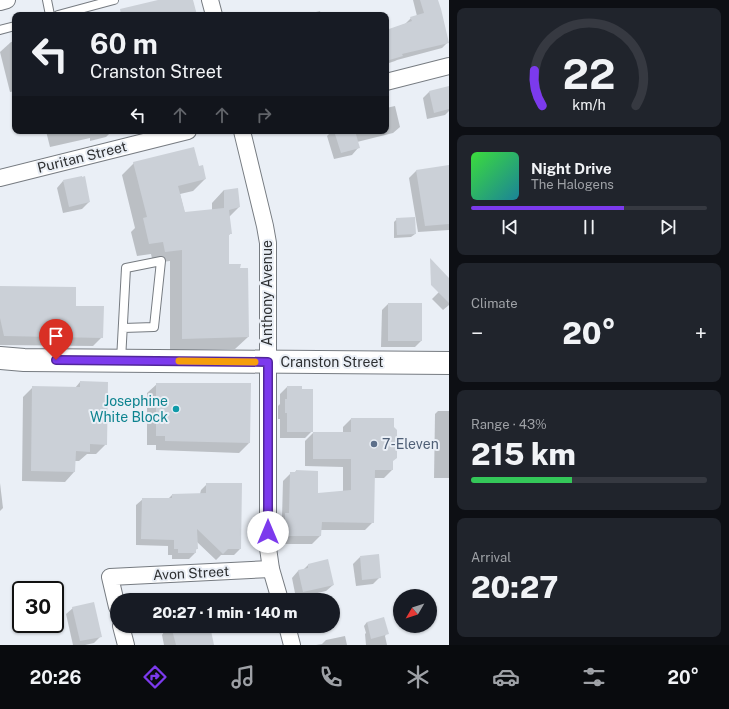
<!DOCTYPE html>
<html lang="en">
<head>
<meta charset="utf-8">
<style>
	body { margin:0; font-family:"Public Sans",sans-serif; background:#20242c; color:#f1f3f6; height:100vh; display:flex; flex-direction:column; font-size:15px; white-space:nowrap }
	* { box-sizing:border-box; margin:0 }
	p { font-size:13px; color:#9ea1a6 }
	.icon { flex:none; width:22px; height:22px; fill:none; stroke:currentColor; stroke-width:2; stroke-linecap:round; stroke-linejoin:round }
	.map { position:relative; flex:1; overflow:hidden }
	.panel { display:flex; flex-direction:column; gap:8px; padding:8px; background:#0d0f14; width:280px }
	.panel>* { flex:none }
	.hud { position:absolute; left:12px; top:12px; width:377px; height:122px; border-radius:8px; box-shadow:0 1px 3px #0004; background:#171b24; color:#f1f3f6; overflow:hidden }
	.needle { width:26px; rotate:231deg }
	.controls { position:absolute; left:393px; top:589px; display:grid; gap:8px }
	.controls a { display:grid; place-items:center; width:44px; height:44px; border-radius:50%; background:#171b24; box-shadow:0 1px 3px #0004; font-size:20px }
	.speed { position:absolute; left:12px; top:581px; display:flex; gap:8px; font-size:20px; font-weight:700; text-align:center }
	.speed>* { display:grid; place-content:center; width:52px; height:52px; border-radius:50%; background:#171b24; box-shadow:0 1px 3px #0004; line-height:1 }
	.speed .limit { border:2px solid #111; border-radius:6px; background:#fff; color:#111 }
	.pin { position:absolute; display:grid; place-items:center; width:34px; height:34px; color:#fff; margin:-41px -17px; border-radius:50% 50% 50% 0; rotate:-45deg; box-shadow:0 0 4px #0007 }
	.pin .icon { rotate:45deg }
	.me { position:absolute; width:44px; margin:-22px; rotate:0deg; stroke-linejoin:round; filter:drop-shadow(0 0 3px #0008) }
	.turn { display:flex; align-items:center; gap:14px; height:84px; padding:0 12px; font-size:18px }
	.turn .icon { width:52px; height:52px; stroke-width:2.5 }
	.turn b { display:block; font-size:28px; line-height:34px }
	.lanes { display:flex; align-items:center; height:38px; padding:0 12px; background:#0003; justify-content:center; gap:20px; direction:ltr }
	.lanes .off { opacity:.35 }
	.big { font-size:30px; font-weight:800; line-height:1.1 }
	.panel .card { flex:1; display:flex; flex-direction:column; justify-content:center; gap:6px; min-width:0; padding:0 14px; border-radius:8px; background:#20242c }
	.panel .dial { align-items:center; gap:0 }
	.dial svg { height:104px; overflow:visible; fill:none; stroke:#363941; stroke-width:7; stroke-linecap:round; text-anchor:middle }
	.dial text { fill:#f1f3f6; stroke:none }
	.song { display:flex; align-items:center; gap:12px }
	.cover { width:48px; height:48px; border-radius:6px; background:linear-gradient(135deg,hsl(120 70% 55%),hsl(190 70% 35%)) }
	.played { height:4px; border-radius:2px; background:linear-gradient(90deg,#7c3aed 65%,#363941 65%) }
	.keys { display:flex; justify-content:space-around; direction:ltr }
	.heat { display:flex; justify-content:space-between; align-items:center; font-size:22px; direction:ltr }
	.charge { height:6px; border-radius:3px; background:linear-gradient(90deg,#34c759 43%,#363941 0) }
	.trip { position:absolute; left:110px; top:593px; width:230px; height:40px; border-radius:20px; background:#171b24; box-shadow:0 1px 3px #0004; font-weight:800; line-height:40px; text-align:center }
	.dock { display:flex; height:64px; justify-content:space-around; align-items:center; background:#090b0e; color:#9ea1a6 }
	.dock .icon { width:28px; height:28px }
	.dock .active { color:#7c3aed }
	.dock b { font-size:18px; color:#f1f3f6 }
	main { display:flex; flex:1; min-height:0 }
	.map>svg:first-child { display:block }
	.shadow { fill:#0003 }
	.building { fill:#cbd0d7 }
	.lines { fill:none; stroke-linecap:round; stroke-linejoin:round }
	.service-casing { stroke:#767b81; stroke-width:10 }
	.minor-casing { stroke:#767b81; stroke-width:18 }
	.secondary-casing { stroke:#767b81; stroke-width:24 }
	.service { stroke:#fff; stroke-width:8 }
	.minor { stroke:#fff; stroke-width:16 }
	.secondary { stroke:#fff; stroke-width:22 }
	.route-casing { stroke:#51269a; stroke-width:10 }
	.route { stroke:#7c3aed; stroke-width:7 }
	.slow { stroke:#f59e0b; stroke-width:7 }
	.culture-dot { fill:#0f9aa8; stroke:#eaeff6; stroke-width:1.5 }
	.service-dot { fill:#5c6f8a; stroke:#eaeff6; stroke-width:1.5 }
	.labels { text-anchor:middle; dominant-baseline:central; stroke-width:4; stroke-linejoin:round; paint-order:stroke }
	.street-label { font-size:14px; fill:#2e3032; stroke:#eaeff6 }
	.culture-label { font-size:14px; fill:#0d838f; stroke:#eaeff6; text-anchor:end }
	.service-label { font-size:14px; fill:#4e5e75; stroke:#eaeff6; text-anchor:start }
</style>
</head>
<body>
<main>
<div class="map">
<svg width="449" height="645" viewBox="0 0 449 645">
	<rect width="100%" height="100%" fill="#eaeff6"/>
	<g class="shadow">
		<polygon points="413,0 437,0 448,42 442,48 397,60 395,61 386,64 386,31 405,24 411,18 417,16"/>
		<polygon points="320,11 321,15 304,15"/>
		<polygon points="15,41 15,91 10,92 0,52 11,42"/>
		<polygon points="429,92 449,97 449,111 445,115 427,119 423,98"/>
		<polygon points="395,106 400,127 393,133 357,142 358,148 352,155 334,159 327,136 332,131 386,131 386,108"/>
		<polygon points="46,131 112,131 106,137 90,141 90,138 50,147"/>
		<polygon points="134,163 198,168 205,179 193,191 180,194 185,214 212,211 212,203 224,190 239,207 229,217 231,233 228,236 228,265 248,337 235,349 170,350 170,261 153,263 151,254 137,256 131,232 135,228 122,175"/>
		<polygon points="449,166 449,230 418,232 409,178 416,171"/>
		<polygon points="63,181 89,202 82,209 63,213 57,188"/>
		<polygon points="414,218 415,234 411,237 394,238 394,222 397,219"/>
		<polygon points="449,282 449,305 443,310 432,299"/>
		<polygon points="0,287 75,307 102,337 93,346 0,345"/>
		<polygon points="388,304 421,341 415,347 381,347 382,310"/>
		<polygon points="80,382 106,444 96,454 87,454 79,461 75,461 74,472 65,482 22,481 23,397 33,387 75,388"/>
		<polygon points="157,384 250,384 249,443 239,453 156,450 156,445 147,445 147,393"/>
		<polygon points="287,387 312,431 305,438 280,438 280,419 278,419 278,406 280,404 280,394"/>
		<polygon points="438,411 449,411 449,478 434,478 435,414"/>
		<polygon points="351,419 392,461 392,470 384,478 374,478 373,522 365,530 321,530 320,536 312,544 282,544 282,542 277,542 277,522 282,518 283,481 291,473 294,473 296,471 317,494 343,492 343,467 305,466 305,441 313,433 343,433 343,427"/>
		<polygon points="0,483 3,508 0,511"/>
		<polygon points="207,484 240,549 234,555 221,555 216,560 196,541 197,549 195,550 195,553 189,559 172,559 172,555 168,555 168,546 136,545 136,505 143,499 168,499 172,495 200,494 201,490"/>
		<polygon points="360,557 380,577 373,584 356,586 353,564"/>
		<polygon points="308,565 333,585 326,591 296,598 292,578 298,571 303,570"/>
		<polygon points="73,608 101,636 94,643 85,645 73,645 66,614"/>
		<polygon points="367,622 387,633 385,636 387,645 366,645 365,634 366,633 364,626"/>
		<polygon points="165,626 209,626 213,645 164,645 162,635 164,632 163,628"/>
		<polygon points="345,636 347,645 316,645 322,644 326,640"/>
	</g>
	<g class="building">
		<polygon points="158,0 193,0 197,15 121,15 120,9"/>
		<polygon points="420,0 438,0 441,9 449,43 402,54 403,56 386,61 386,30 412,21 410,17 424,13"/>
		<polygon points="449,86 449,109 434,113 429,91"/>
		<polygon points="334,131 355,131 360,148 341,153"/>
		<polygon points="194,147 199,166 203,165 206,179 178,186 185,212 224,208 224,190 238,188 240,207 229,210 232,234 229,234 229,264 241,264 240,268 248,268 249,337 182,339 182,250 165,252 163,242 149,244 143,218 147,217 133,162"/>
		<polygon points="449,165 449,224 425,226 416,170"/>
		<polygon points="82,176 82,177 85,176 90,202 69,207 63,180"/>
		<polygon points="415,217 416,234 397,235 396,218"/>
		<polygon points="430,258 449,278 449,303 431,285"/>
		<polygon points="0,286 76,287 76,306 104,306 103,338 4,336 0,318"/>
		<rect x="388" y="303" width="34" height="38"/>
		<polygon points="80,381 108,382 107,445 90,444 90,452 76,451 75,472 31,471 32,386 80,387"/>
		<polygon points="156,383 251,383 250,443 165,441 165,436 156,436"/>
		<polygon points="287,386 302,386 302,389 313,389 313,432 287,432 287,413 285,413 285,399 287,399"/>
		<polygon points="351,418 394,418 394,427 397,430 397,458 393,461 393,470 375,470 374,523 322,522 321,536 289,536 289,535 285,535 285,513 289,513 290,472 296,472 296,470 318,471 318,493 351,490 351,459 313,459 313,432 351,432"/>
		<polygon points="206,483 242,483 241,549 228,549 223,554 197,529 198,549 196,549 196,553 178,553 178,549 174,549 174,540 141,539 142,498 172,498 172,494 206,493"/>
		<polygon points="379,554 381,578 362,580 360,556"/>
		<polygon points="328,559 334,585 303,592 298,570 308,568 308,564"/>
		<polygon points="94,602 102,637 80,641 72,607"/>
		<polygon points="384,617 389,634 371,639 367,622"/>
		<polygon points="171,626 210,626 214,645 176,645"/>
	</g>
	<g class="lines">
		<g class="service-casing">
			<g id="service">
				<polyline points="47,0 50,15"/>
				<polyline points="58,15 114,0"/>
				<polyline points="0,30 15,26"/>
				<polyline points="121,360 126,268 161,261 154,327 123,328"/>
			</g>
		</g>
		<g class="minor-casing">
			<g id="minor">
				<polyline points="210,0 214,15"/>
				<polyline points="0,2 7,0"/>
				<polyline points="386,82 449,66"/>
				<polyline points="242,131 265,226 268,243 268,548 271,569 280,600"/>
				<polyline points="0,178 188,131"/>
				<polyline points="117,607 110,577 271,569"/>
				<polyline points="121,626 126,645"/>
				<polyline points="287,626 292,645"/>
			</g>
		</g>
		<g class="secondary-casing">
			<polyline id="secondary" points="0,358 24,360 449,363"/>
		</g>
		<use href="#service" class="service"/>
		<use href="#minor" class="minor"/>
		<use href="#secondary" class="secondary"/>
	</g>
	<g class="lines">
		<g class="route-casing">
			<polyline id="route" points="56,360 268,362 268,532"/>
		</g>
		<use href="#route" class="route"/>
		<polyline class="slow" points="179,361 255,362"/>
	</g>
	<circle class="culture-dot" cx="176" cy="409" r="4"/>
	<circle class="service-dot" cx="374" cy="444" r="4"/>
	<g class="labels">
		<g class="street-label">
			<text transform="translate(82 157) rotate(-14)">Puritan Street</text>
			<text transform="translate(267 293) rotate(-90)">Anthony Avenue</text>
			<text x="332" y="362">Cranston Street</text>
			<text transform="translate(191 573) rotate(-3)">Avon Street</text>
		</g>
		<g class="culture-label">
			<text x="168" y="401">Josephine<tspan x="168" dy="16">White Block</tspan></text>
		</g>
		<g class="service-label">
			<text x="382" y="444">7-Eleven</text>
		</g>
	</g>
</svg>
<div class="controls">
<a><svg class="needle" viewBox="-14 -14 28 28"><path d="M0-13l5 13h-10z" fill="#e53935"/><path d="M0 13l5-13h-10z" fill="#9ea1a6"/></svg></a>
</div>
<div class="speed"><div class="limit">30</div></div>
<div class="pin" style="left:56px;top:360px;background:#d93025"><svg class="icon" aria-label="arrive" viewBox="0 0 24 24"><path d="M6 21V4h12l-3 4 3 4H6"/></svg></div>
<svg class="me" style="left:268px;top:532px" viewBox="-20 -20 40 40"><circle r="19" fill="#fff"/><path d="M0-13L10 11 0 6-10 11z" fill="#7c3aed"/></svg>
<div class="trip">20:27 · 1 min · 140 m</div>
<div class="hud">
<div class="turn"><svg class="icon" aria-label="left" viewBox="0 0 24 24"><path d="M17 20v-9H6M10 6l-5 5 5 5"/></svg><div><b>60 m</b>Cranston Street</div></div>
<div class="lanes"><svg class="icon" aria-label="left" viewBox="0 0 24 24"><path d="M17 20v-9H6M10 6l-5 5 5 5"/></svg><svg class="icon off" aria-label="ahead" viewBox="0 0 24 24"><path d="M12 20V5M6 11l6-6 6 6"/></svg><svg class="icon off" aria-label="ahead" viewBox="0 0 24 24"><path d="M12 20V5M6 11l6-6 6 6"/></svg><svg class="icon off" aria-label="right" viewBox="0 0 24 24"><path d="M7 20v-9h11M14 6l5 5-5 5"/></svg></div>
</div>
</div>
<section class="panel">
<div class="card dial"><svg viewBox="0 0 100 80">
<path d="M14 69A42 42 0 1 1 86 69"/>
<path d="M14 69A42 42 0 0 1 8 42" stroke="#7c3aed"/>
<text x="50" y="56" font-size="32" font-weight="700">22</text>
<text x="50" y="72" font-size="11">km/h</text>
</svg></div>
<div class="card">
<div class="song"><i class="cover"></i><div><b>Night Drive</b><p>The Halogens</p></div></div>
<div class="played"></div>
<div class="keys"><svg class="icon" aria-label="previous" viewBox="0 0 24 24"><path d="M18 5L8 12l10 7zM5 5v14"/></svg><svg class="icon" aria-label="pause" viewBox="0 0 24 24"><path d="M8 5v14M16 5v14"/></svg><svg class="icon" aria-label="next" viewBox="0 0 24 24"><path d="M6 5l10 7-10 7zM19 5v14"/></svg></div>
</div>
<div class="card"><p>Climate</p>
<div class="heat"><a>−</a><b class="big">20°</b><a>+</a></div>
</div>
<div class="card"><p>Range · 43%</p><b class="big">215 km</b><div class="charge"></div></div>
<div class="card"><p>Arrival</p><b class="big">20:27</b></div>
</section>
</main>
<nav class="dock">
<b>20:26</b>
<svg class="icon active" aria-label="directions" viewBox="0 0 24 24"><path d="M12 3l9 9-9 9-9-9zM9 14v-3h6M13 9l2 2-2 2"/></svg>
<svg class="icon" aria-label="music" viewBox="0 0 24 24"><path d="M9 18V5l10-2v13"/><circle cx="6" cy="18" r="3"/><circle cx="16" cy="16" r="3"/></svg>
<svg class="icon" aria-label="phone" viewBox="0 0 24 24"><path d="M5 4h4l2 5-3 2q2 4 5 5l2-3 5 2v4C11 20 4 13 5 4z"/></svg>
<svg class="icon" aria-label="climate" viewBox="0 0 24 24"><path d="M12 3v18M4 7l16 10M4 17L20 7"/></svg>
<svg class="icon" aria-label="car" viewBox="0 0 24 24"><path d="M5 17H2v-5l4-1 3-4h7l3 4 3 1v5h-3M9 17h6M6 11h13"/><circle cx="7" cy="17" r="2"/><circle cx="17" cy="17" r="2"/></svg>
<svg class="icon" aria-label="filters" viewBox="0 0 24 24"><path d="M4 7h16M4 17h16"/><circle cx="9" cy="7" r="2"/><circle cx="15" cy="17" r="2"/></svg>
<b>20°</b>
</nav>
</body>
</html>
